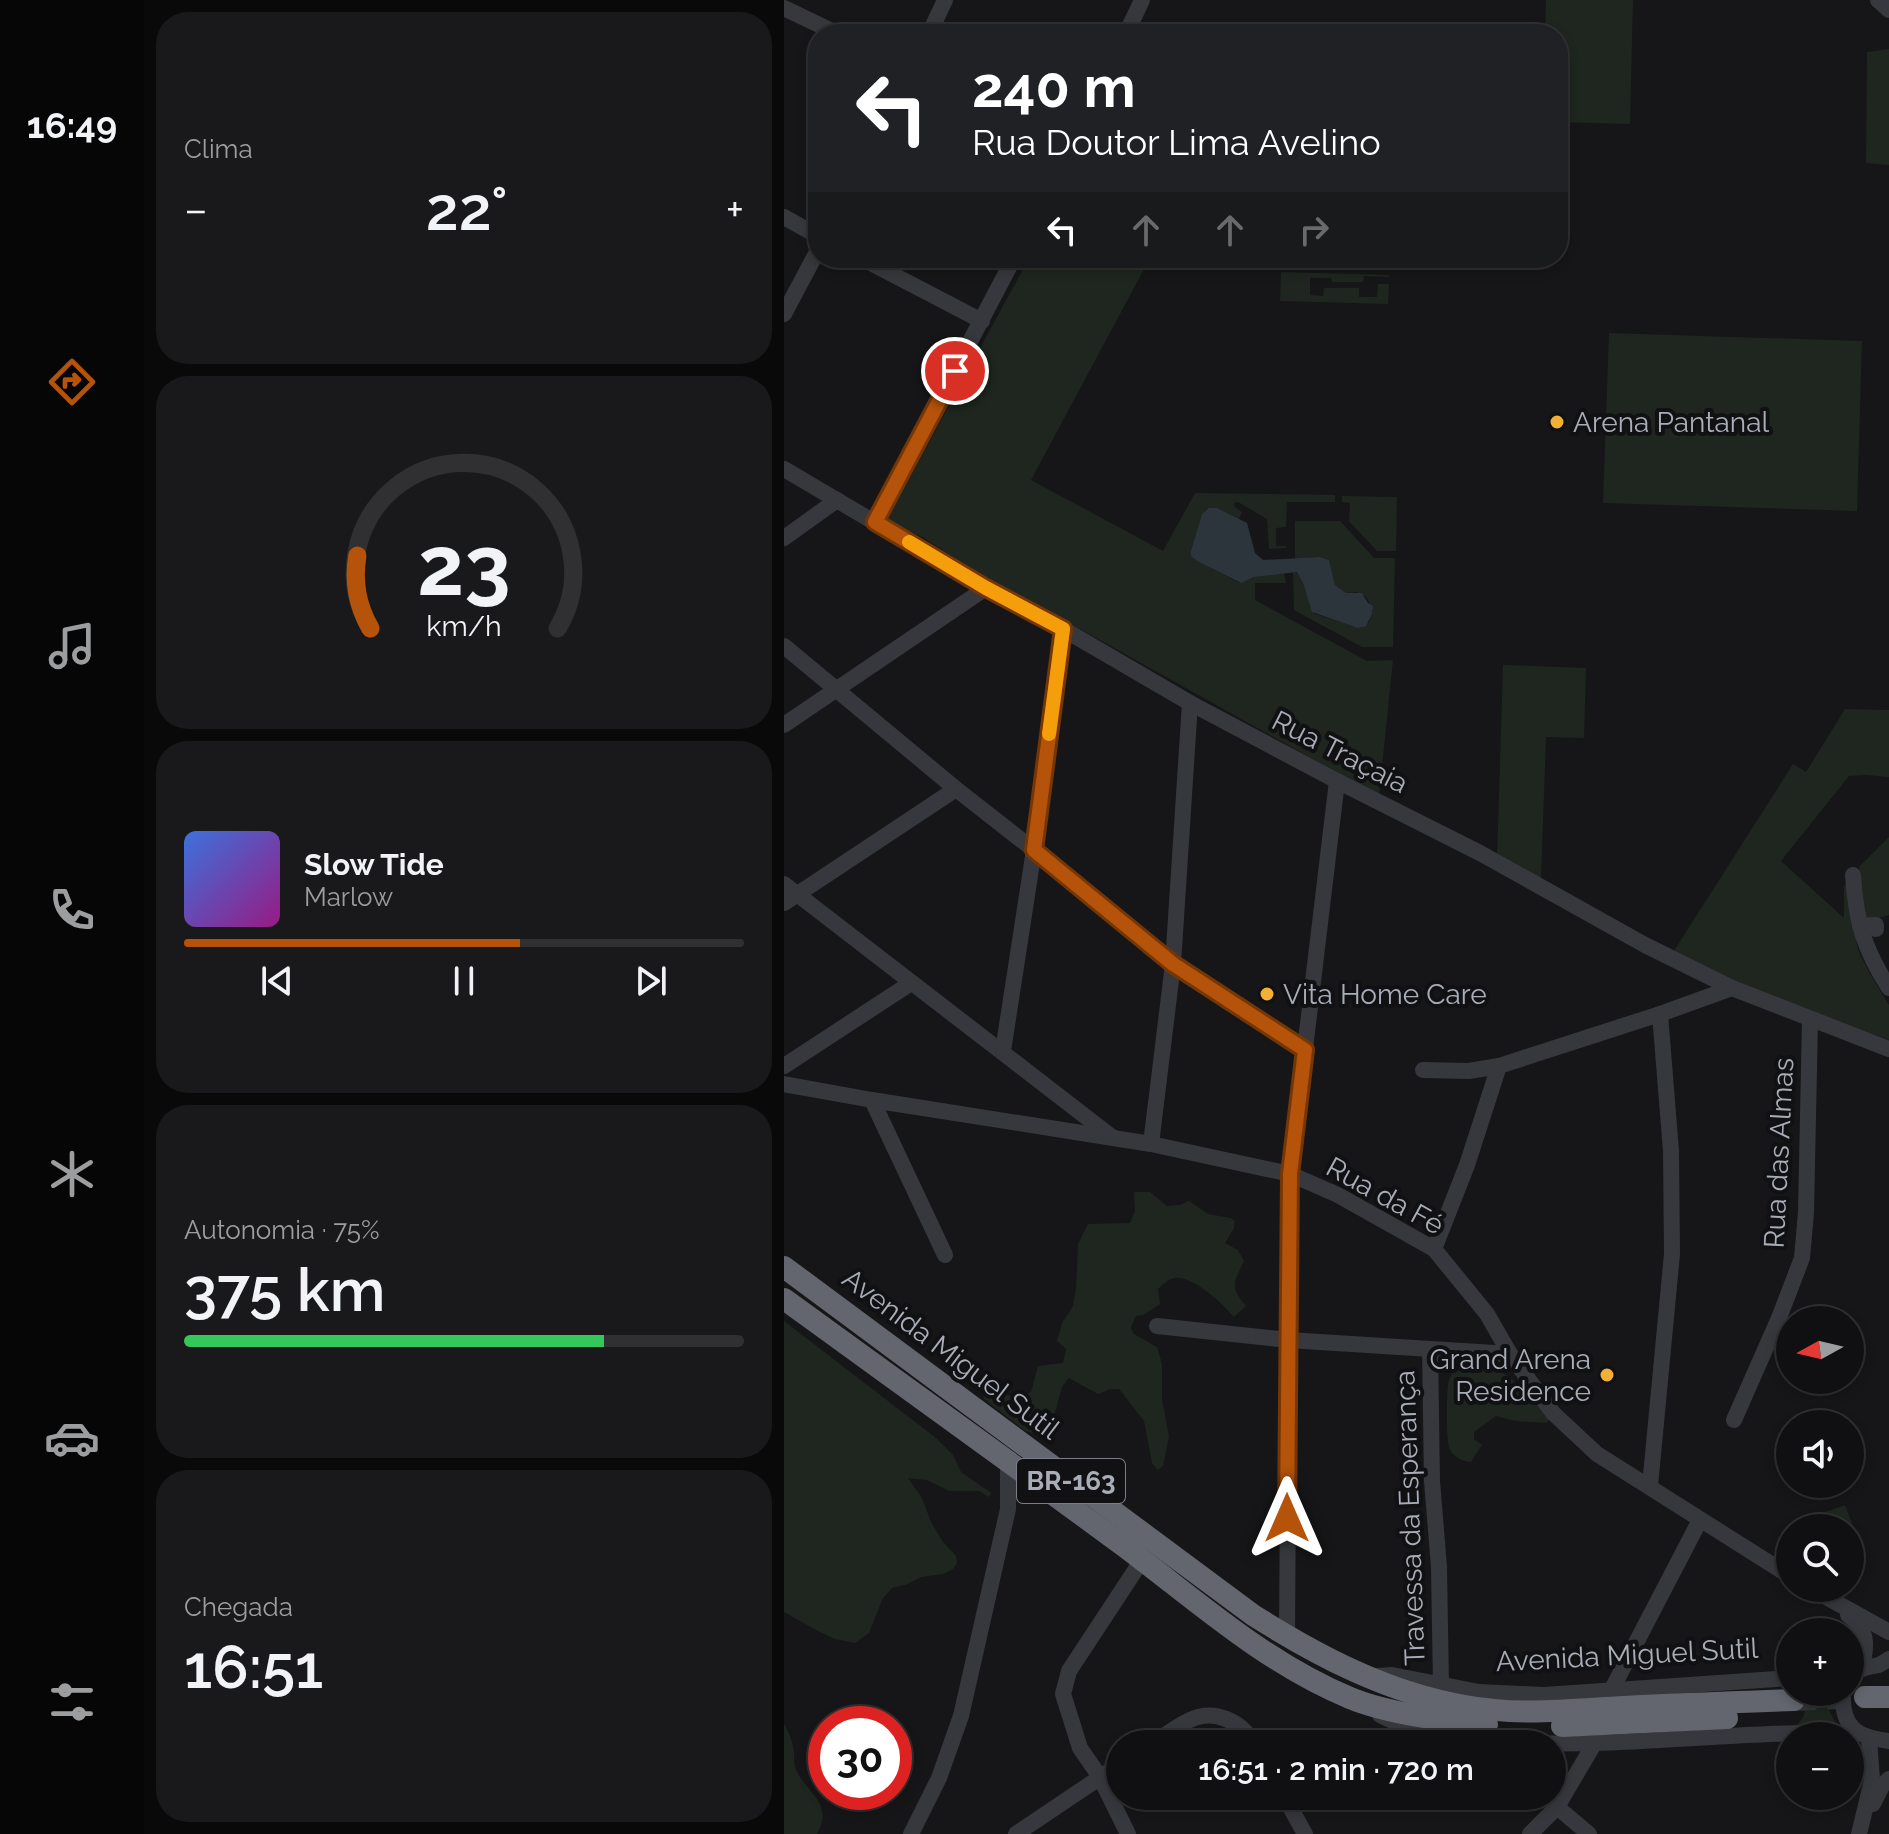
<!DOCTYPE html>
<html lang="pt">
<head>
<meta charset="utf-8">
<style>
	body { margin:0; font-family:Raleway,sans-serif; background:#19191b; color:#f1f3f6; height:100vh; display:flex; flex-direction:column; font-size:30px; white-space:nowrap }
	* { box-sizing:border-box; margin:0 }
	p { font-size:26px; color:#9c9d9f }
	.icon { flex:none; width:44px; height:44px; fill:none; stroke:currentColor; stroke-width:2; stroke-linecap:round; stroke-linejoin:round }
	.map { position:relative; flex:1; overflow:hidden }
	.drawer { display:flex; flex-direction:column; gap:12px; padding:12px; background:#09090a; width:640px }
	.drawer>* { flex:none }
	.top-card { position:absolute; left:24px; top:24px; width:760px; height:244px; border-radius:32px; box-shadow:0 4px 12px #0003,0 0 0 2px #303032; background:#202124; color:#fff; overflow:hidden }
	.needle { width:52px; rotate:262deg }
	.fabs { position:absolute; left:992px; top:1306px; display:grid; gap:16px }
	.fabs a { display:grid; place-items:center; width:88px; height:88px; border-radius:50%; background:#101012; box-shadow:0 4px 12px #0003,0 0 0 2px #303032; font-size:40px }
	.speed { position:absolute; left:24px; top:1706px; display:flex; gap:16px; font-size:40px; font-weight:700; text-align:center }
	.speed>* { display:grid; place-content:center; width:104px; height:104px; border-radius:50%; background:#101012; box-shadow:0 4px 12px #0003,0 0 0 2px #303032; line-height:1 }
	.speed .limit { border:12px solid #d22; background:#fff; color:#111 }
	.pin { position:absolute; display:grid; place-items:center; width:68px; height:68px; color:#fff; margin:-34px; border:4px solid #fff; border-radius:50%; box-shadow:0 2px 8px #0007 }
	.me { position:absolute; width:88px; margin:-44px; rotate:0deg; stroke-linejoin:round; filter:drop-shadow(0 0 6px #0008) }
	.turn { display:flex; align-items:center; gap:28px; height:168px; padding:0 32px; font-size:36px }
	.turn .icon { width:104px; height:104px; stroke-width:2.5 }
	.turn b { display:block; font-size:56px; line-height:68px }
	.lanes { display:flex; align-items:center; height:76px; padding:0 32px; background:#0003; justify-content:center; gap:40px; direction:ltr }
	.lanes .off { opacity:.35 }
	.big { font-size:60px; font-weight:600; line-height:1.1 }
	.drawer .card { flex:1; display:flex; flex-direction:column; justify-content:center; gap:12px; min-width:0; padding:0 28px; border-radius:32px; background:#19191b }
	.drawer .dial { align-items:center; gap:0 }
	.dial svg { height:208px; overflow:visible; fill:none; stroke:#303032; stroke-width:7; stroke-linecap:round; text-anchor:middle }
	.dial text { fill:#f1f3f6; stroke:none }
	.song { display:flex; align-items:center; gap:24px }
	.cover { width:96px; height:96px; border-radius:12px; background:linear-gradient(135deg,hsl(220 70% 55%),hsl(310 70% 35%)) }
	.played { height:8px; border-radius:4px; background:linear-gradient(90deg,#b45309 60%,#303032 60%) }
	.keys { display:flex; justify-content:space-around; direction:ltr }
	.heat { display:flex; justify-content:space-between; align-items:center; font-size:44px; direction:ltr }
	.charge { height:12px; border-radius:6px; background:linear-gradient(90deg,#34c759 75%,#303032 0) }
	.trip { position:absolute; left:322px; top:1730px; width:460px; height:80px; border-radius:40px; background:#101012; box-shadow:0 4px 12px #0003,0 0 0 2px #303032; font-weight:600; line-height:80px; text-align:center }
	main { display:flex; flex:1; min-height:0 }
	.tabs { display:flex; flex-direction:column; width:144px; justify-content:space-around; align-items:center; background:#060607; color:#9c9d9f }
	.tabs .icon { width:56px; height:56px }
	.tabs .active { color:#b45309 }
	.tabs b { font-size:36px; color:#f1f3f6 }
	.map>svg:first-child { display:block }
	.green { fill:#1e261f }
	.water { fill:#2c353c }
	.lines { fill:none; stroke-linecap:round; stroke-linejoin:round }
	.highway-tunnel { stroke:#333438; stroke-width:22; stroke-dasharray:22 11; stroke-linecap:butt }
	.minor { stroke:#37383d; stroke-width:16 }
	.highway { stroke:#63666e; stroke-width:22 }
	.route-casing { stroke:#753606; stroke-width:20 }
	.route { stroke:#b45309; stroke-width:14 }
	.slow { stroke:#f59e0b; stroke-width:14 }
	.poi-dot { fill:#f2b134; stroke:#111113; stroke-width:3 }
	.labels { text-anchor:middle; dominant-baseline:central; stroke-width:8; stroke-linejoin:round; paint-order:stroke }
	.shield { fill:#111113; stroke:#7b7e86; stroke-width:2 }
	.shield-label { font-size:26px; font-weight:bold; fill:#a8adb8 }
	.poi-label { font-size:28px; fill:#a8adb8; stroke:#111113; text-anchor:start }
	.street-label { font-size:28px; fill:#a8adb8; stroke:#111113 }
</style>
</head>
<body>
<main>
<nav class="tabs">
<b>16:49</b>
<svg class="icon active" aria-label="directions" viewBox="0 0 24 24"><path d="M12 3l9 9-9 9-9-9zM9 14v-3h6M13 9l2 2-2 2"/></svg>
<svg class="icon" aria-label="music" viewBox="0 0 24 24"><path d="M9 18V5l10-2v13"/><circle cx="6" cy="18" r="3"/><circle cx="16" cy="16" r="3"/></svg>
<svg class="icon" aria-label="phone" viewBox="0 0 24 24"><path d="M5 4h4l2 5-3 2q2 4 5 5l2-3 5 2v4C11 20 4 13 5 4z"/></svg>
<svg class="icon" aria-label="climate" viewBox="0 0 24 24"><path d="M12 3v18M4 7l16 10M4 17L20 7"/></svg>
<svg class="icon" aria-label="car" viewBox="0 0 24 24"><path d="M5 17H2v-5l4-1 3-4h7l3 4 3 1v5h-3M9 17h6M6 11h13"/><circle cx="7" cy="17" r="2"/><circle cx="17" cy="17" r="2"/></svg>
<svg class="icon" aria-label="filters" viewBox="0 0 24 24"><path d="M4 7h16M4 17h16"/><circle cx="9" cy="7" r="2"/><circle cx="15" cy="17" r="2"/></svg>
</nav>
<section class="drawer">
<div class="card"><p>Clima</p>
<div class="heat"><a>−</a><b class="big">22°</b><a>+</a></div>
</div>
<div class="card dial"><svg viewBox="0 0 100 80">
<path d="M14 69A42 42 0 1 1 86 69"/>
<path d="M14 69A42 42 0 0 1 9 41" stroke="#b45309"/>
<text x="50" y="56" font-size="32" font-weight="700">23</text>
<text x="50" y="72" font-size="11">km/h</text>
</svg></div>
<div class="card">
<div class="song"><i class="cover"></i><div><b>Slow Tide</b><p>Marlow</p></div></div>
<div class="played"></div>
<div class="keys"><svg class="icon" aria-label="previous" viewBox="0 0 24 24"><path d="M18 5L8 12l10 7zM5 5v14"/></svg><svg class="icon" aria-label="pause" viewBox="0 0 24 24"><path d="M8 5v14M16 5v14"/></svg><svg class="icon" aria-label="next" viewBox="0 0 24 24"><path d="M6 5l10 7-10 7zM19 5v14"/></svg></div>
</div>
<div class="card"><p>Autonomia · 75%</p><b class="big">375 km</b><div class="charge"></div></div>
<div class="card"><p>Chegada</p><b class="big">16:51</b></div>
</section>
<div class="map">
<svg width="1105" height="1834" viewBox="0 0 1105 1834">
	<rect width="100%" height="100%" fill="#161618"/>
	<g class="green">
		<polygon points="762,0 849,0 846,124 774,122 774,34 761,34"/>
		<polygon points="1105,49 1105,165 1082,163 1083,52"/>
		<polygon points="245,258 366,258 247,480 379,551 411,493 551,495 551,502 503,502 502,527 492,528 492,546 503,546 502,548 485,549 483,519 454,502 450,503 451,507 458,512 455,519 433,508 422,510 415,523 410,559 455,583 470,577 500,573 502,583 471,583 471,600 583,661 609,660 595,796 307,635 214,586 140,538 103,520"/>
		<polygon points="497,272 605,275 605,277 580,276 579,282 548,282 547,278 526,278 526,295 539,296 540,288 575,288 575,297 593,297 594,284 605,284 604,304 496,301"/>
		<polygon points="825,333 1078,341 1073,511 819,503"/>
		<polygon points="558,496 613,497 612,551 593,551 565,521 566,503 558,502"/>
		<polygon points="511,521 556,521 590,558 611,558 609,647 578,647 510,610 509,572 515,573 529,612 531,614 576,628 585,622 589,610 582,597 579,595 573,592 562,593 551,585 545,560 536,557 511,559"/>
		<polygon points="719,665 802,668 800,738 762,737 757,880 713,859"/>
		<polygon points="1061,709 1105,710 1105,777 1083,775 1065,776 997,861 1060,918 1060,886 1062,883 1074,950 1086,974 1105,1005 1105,1040 947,981 888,954 1009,764 1022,772"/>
		<polygon points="1105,837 1105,915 1082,922 1075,867"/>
		<path d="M350,1192H366L383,1206L395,1205L405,1201L424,1214L447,1218L451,1222L450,1228L441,1243L454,1250L460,1261C450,1283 445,1286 462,1306L450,1317C439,1304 409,1275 390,1278C384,1280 379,1284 374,1289L376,1304L359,1315L352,1316L347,1328L350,1334L373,1347L378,1364V1399L385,1437L379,1466L374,1470L368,1463L360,1421L335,1389H326L314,1394L285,1378L278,1387L268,1424L255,1435L241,1431L199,1398L202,1390L232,1397L247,1392L254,1366L279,1363L282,1349L273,1341L278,1323L289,1306L292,1289L294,1244L304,1224L346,1223L351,1211Z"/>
		<polygon points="0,1321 152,1438 169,1455 177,1472 207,1493 205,1497 195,1491 165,1491 143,1480 124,1478 138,1498 147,1522 159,1542 172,1556 173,1563 169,1569 159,1574 137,1577 121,1585 108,1588 99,1598 85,1633 71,1643 51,1639 32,1630 0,1612"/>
		<path d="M678,1367C707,1371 729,1367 740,1398L751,1403L766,1418L762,1423L732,1421L712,1416L690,1432V1439L698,1445L687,1462C679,1462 670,1457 666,1450C662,1444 662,1388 665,1380C668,1372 671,1369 678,1367Z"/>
		<polygon points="1061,1505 1074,1539 1066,1542 1066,1528 1008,1528 1007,1524"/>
		<path d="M1013,1692H1046L1045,1710L1052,1724L1010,1727C1024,1717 1024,1704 1013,1692Z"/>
		<path d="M0,1724C6,1734 9,1742 10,1754C10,1758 10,1763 11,1767C20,1792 51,1802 33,1834H0Z"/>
	</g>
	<polygon class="water" points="425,508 433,508 463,523 471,553 479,560 536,557 545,560 551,585 562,593 578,593 584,603 589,606 588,614 582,626 574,628 528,612 519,583 513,572 470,577 457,583 413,561 407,556 407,551 418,514"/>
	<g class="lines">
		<polyline class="highway-tunnel" points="1010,1700 1081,1697"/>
		<g class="minor">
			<polyline points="1094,0 1105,10"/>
			<polyline points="0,8 54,34"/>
			<polyline points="145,34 161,0"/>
			<polyline points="342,34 358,0"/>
			<polyline points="0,217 34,236"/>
			<polyline points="77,258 198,321"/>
			<polyline points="0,314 34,250"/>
			<polyline points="0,469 202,588 279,629 406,703 553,781 696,853 861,945 948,988 1105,1049"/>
			<polyline points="91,522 230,258"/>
			<polyline points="0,538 53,500"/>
			<polyline points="0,646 172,789 250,850 389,964 521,1050"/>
			<polyline points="0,725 202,588"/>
			<path d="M1069,875C1072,922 1080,949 1105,988"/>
			<polyline points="0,884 328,1137"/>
			<polyline points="0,903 172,789"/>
			<polyline points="1076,926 1092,925 1092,929"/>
			<polyline points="219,1051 250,850 279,629"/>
			<polyline points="0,1066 127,983"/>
			<polyline points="639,1070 685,1071 715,1066 876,1014 948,988"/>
			<polyline points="0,1084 88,1100 367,1144 506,1174 554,1195 650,1249 703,1314 726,1354 769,1413 813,1454 1006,1576"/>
			<polyline points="88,1100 161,1255"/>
			<polyline points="367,1144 389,964 406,703"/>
			<polyline points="650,1249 683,1165 715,1066"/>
			<polyline points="373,1326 504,1340 726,1354"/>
			<polyline points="646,1349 648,1481 655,1567 657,1686"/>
			<polyline points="950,1420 995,1318 1018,1258 1022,1212 1026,1020"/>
			<polyline points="866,1486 888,1254 887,1151 876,1014"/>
			<polyline points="1026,1588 1105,1632"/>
			<path d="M1064,1615C1086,1632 1082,1644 1078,1669"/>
			<polyline points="503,1637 506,1174 553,781"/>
			<polyline points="1066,1671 1095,1665 1105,1659"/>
			<polyline points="594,1676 608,1675 695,1692 760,1695 1006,1678"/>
			<polyline points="827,1691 916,1520"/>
			<path d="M1059,1692C1057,1728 1073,1737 1105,1741"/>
			<path d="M596,1715C639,1738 690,1741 738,1743C851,1747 962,1730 1074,1733"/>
			<path d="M368,1744C380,1736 393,1726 406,1720C431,1708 458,1722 470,1744"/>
			<polyline points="500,1796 521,1834"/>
			<polyline points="1089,1804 1098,1786 1105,1779"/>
			<polyline points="773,1807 805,1834"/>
			<polyline points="127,1834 155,1778 177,1716 224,1509 224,1461"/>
			<polyline points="232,1834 336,1764"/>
			<polyline points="344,1834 316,1777 296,1748 279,1694 285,1671 358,1560"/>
			<polyline points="746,1834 773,1807 810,1744"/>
			<polyline points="1075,1834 1088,1780 1085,1739"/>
		</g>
		<g class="highway">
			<path d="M0,1267L469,1615C534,1656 604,1693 681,1706C734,1716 786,1710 839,1707C896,1704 953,1702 1010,1700"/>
			<path d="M0,1299C113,1381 227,1463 340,1546C412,1600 481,1663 566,1698C602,1713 665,1722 703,1724"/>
			<polyline points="1081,1697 1105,1697"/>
			<polyline points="778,1726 943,1718"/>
		</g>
	</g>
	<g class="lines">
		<g class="route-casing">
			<polyline id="route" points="171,371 91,522 202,588 279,629 250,850 389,964 521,1050 506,1174 503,1518"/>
		</g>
		<use href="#route" class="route"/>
		<polyline class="slow" points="125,542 202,588 279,629 265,734"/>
	</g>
	<g class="poi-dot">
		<circle cx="773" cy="422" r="8"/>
		<circle cx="483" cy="994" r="8"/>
		<circle cx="823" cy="1375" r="8"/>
	</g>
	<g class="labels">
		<rect class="shield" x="233" y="1459" width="108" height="44" rx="6"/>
		<g class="shield-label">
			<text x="287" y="1481">BR-163</text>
		</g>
		<g class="poi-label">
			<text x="789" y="422">Arena Pantanal</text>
			<text x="499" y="994">Vita Home Care</text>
			<text x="807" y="1359" text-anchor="end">Grand Arena<tspan x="807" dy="32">Residence</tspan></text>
		</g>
		<g class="street-label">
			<text transform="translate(556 752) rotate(27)">Rua Traçaia</text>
			<text transform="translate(995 1153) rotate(-87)">Rua das Almas</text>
			<text transform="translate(601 1196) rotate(29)">Rua da Fé</text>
			<text transform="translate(167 1354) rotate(37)">Avenida Miguel Sutil</text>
			<text transform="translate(626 1518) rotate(-92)">Travessa da Esperança</text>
			<text transform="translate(843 1655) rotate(-3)">Avenida Miguel Sutil</text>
		</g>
	</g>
</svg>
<div class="fabs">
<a><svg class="needle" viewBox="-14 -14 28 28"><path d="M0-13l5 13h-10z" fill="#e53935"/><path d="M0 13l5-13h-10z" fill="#9c9d9f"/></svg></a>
<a><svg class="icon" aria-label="sound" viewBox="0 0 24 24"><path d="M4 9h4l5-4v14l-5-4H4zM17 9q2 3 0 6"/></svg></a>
<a><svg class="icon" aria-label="search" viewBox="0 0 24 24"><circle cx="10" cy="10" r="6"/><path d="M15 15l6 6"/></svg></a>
<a>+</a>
<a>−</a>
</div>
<div class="speed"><div class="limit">30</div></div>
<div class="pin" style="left:171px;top:371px;background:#d93025"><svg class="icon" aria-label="arrive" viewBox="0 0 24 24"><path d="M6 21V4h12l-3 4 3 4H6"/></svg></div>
<svg class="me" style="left:503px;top:1518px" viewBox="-20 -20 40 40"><path d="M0-17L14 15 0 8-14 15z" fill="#b45309" stroke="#fff" stroke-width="4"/></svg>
<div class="trip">16:51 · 2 min · 720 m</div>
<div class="top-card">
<div class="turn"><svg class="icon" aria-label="left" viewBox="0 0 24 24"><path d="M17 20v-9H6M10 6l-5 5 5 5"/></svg><div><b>240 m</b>Rua Doutor Lima Avelino</div></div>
<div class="lanes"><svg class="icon" aria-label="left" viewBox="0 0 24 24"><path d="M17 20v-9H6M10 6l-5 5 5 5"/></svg><svg class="icon off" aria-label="ahead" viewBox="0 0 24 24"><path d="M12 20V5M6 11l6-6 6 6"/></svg><svg class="icon off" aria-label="ahead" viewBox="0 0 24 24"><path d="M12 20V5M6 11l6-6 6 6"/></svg><svg class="icon off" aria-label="right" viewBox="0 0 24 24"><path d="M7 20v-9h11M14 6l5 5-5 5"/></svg></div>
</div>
</div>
</main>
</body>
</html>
